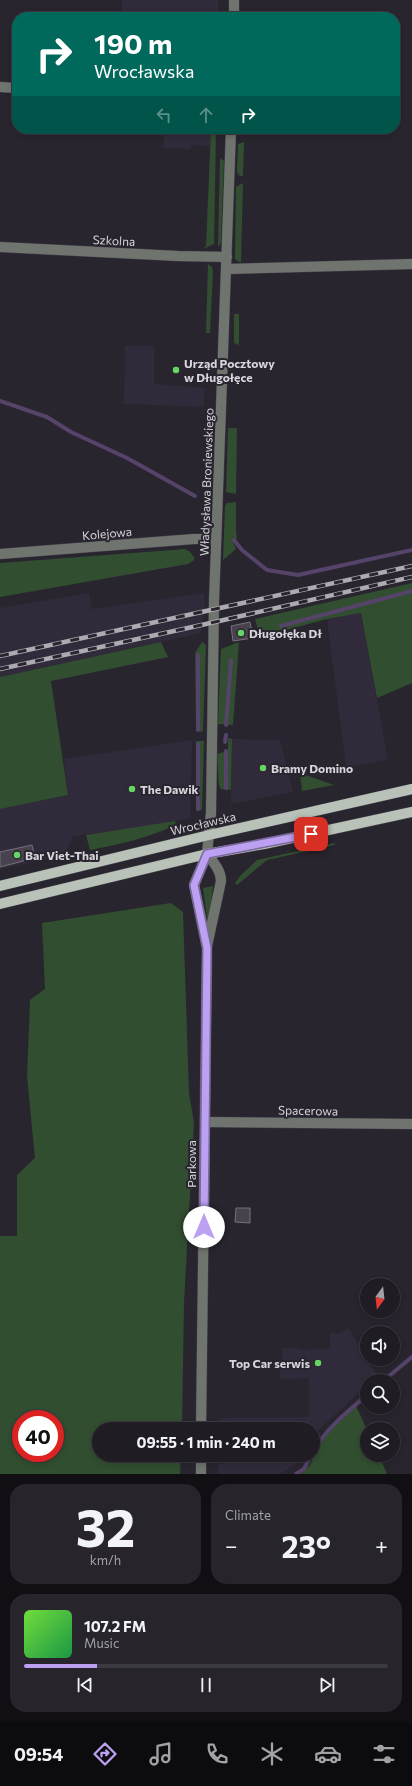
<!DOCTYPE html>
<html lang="en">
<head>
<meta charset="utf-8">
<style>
	body { margin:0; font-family:Commissioner,sans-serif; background:#27252b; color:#f1f3f6; height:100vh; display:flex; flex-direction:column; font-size:15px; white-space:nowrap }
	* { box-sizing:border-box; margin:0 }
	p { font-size:13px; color:#a1a1a6 }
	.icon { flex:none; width:22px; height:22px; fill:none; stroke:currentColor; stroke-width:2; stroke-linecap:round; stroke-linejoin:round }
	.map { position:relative; height:1474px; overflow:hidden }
	.drawer { display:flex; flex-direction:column; gap:10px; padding:10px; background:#110f13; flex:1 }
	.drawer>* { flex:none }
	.top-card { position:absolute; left:12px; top:12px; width:388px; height:122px; border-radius:16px; box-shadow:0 2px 6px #0003,0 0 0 1px #3c3a41; background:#00695c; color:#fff; overflow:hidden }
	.needle { width:26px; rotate:195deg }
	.buttons { position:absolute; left:360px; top:1278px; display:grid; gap:8px }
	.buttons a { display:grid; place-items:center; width:40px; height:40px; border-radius:50%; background:#1f1c23; box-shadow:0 2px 6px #0003,0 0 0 1px #3c3a41; font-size:20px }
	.speed { position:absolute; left:12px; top:1410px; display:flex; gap:8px; font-size:20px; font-weight:700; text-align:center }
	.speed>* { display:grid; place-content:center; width:52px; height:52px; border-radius:50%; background:#1f1c23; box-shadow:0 2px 6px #0003,0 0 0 1px #3c3a41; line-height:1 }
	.speed .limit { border:6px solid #d22; background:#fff; color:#111 }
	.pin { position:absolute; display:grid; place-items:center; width:34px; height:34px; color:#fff; margin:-17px; border-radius:8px; box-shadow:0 2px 6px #0006 }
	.me { position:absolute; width:44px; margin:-22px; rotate:0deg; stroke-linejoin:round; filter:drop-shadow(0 0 3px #0008) }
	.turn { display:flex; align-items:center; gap:14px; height:84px; padding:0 16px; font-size:18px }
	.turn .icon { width:52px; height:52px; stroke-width:2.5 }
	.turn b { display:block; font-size:28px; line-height:34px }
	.lanes { display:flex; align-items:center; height:38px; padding:0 16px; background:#0003; justify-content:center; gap:20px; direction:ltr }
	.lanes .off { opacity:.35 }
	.big { font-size:30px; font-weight:700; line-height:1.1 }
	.drawer .card { flex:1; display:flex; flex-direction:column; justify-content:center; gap:6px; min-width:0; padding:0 14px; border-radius:16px; background:#27252b }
	.drawer .dial { align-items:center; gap:0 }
	.dial b { font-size:52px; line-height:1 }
	.song { display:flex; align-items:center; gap:12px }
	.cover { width:48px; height:48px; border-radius:6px; background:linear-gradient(135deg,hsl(100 70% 55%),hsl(140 70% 35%)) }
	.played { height:4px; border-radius:2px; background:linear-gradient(90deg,#bca0f2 20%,#3c3a41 20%) }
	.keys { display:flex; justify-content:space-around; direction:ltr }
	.heat { display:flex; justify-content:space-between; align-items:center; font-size:22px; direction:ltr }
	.drawer .tiles { flex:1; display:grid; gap:10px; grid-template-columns:1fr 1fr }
	.card:last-child { grid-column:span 2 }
	.trip { position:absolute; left:92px; top:1422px; width:228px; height:40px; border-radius:20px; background:#1f1c23; box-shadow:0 2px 6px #0003,0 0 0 1px #3c3a41; font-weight:700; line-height:40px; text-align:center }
	.dock { display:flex; height:64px; justify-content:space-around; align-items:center; background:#0c0b0e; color:#a1a1a6 }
	.dock .icon { width:28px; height:28px }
	.dock .current { color:#bca0f2 }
	.dock b { font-size:18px; color:#f1f3f6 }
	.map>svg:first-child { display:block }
	.built { fill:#312a3a }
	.green { fill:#314e30; fill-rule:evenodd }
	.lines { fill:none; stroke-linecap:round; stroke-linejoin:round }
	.stream { stroke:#55436a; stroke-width:4 }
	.building { fill:#47424d; stroke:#75707c }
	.minor-casing { stroke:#45414b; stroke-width:11 }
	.major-casing { stroke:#45414b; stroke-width:11 }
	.minor { stroke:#70746f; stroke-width:10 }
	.major { stroke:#b9c2b8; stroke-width:10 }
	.rail-casing { stroke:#adaab1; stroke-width:4.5 }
	.rail { stroke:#29252f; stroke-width:3; stroke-dasharray:9; stroke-linecap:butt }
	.route-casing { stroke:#7a689d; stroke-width:10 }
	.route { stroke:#bca0f2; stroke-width:7 }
	.poi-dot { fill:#67d466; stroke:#29252f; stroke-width:1.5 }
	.labels { text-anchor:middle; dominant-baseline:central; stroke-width:4; stroke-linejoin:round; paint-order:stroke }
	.street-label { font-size:12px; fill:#d7d4db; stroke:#29252f }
	.poi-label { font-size:12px; font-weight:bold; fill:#d7d4db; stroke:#29252f; text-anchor:start }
</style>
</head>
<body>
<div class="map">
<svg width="412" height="1474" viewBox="0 0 412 1474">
	<rect width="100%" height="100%" fill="#29252f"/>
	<g class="built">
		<rect x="122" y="0" width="96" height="17"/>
		<polygon points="164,129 211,129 210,146 191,145 191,149 164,148"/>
		<polygon points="125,346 154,346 154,384 204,388 204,407 124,404"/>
		<polygon points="89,593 92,609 204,593 205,608 201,633 0,677 0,608"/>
		<polygon points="361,613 388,760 346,767 327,619"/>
		<polygon points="232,739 280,740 293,792 231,804"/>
		<polygon points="192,740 190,818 157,825 73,836 65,855 0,869 0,809 68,795 64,759"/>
		<polygon points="348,1327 377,1375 371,1381 367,1381 367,1385 313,1435 313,1429 220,1429 220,1418 309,1417 309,1378 280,1379 279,1365 283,1363 282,1348 298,1348 299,1350 330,1349 330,1333 341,1333"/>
		<polygon points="219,1455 304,1455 297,1463 280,1474 218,1474"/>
	</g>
	<g class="green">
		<polygon points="211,129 216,129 214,244 203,249 206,246"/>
		<polygon points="244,142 243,176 240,176 237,172 238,144"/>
		<polygon points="220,158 224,161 221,242 219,246 218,246"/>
		<polygon points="243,183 241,263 235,259 236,187"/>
		<polygon points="208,264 212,267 213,271 210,333 206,333"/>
		<polygon points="234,314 239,314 239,345 234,343"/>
		<polygon points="228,428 237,428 236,494 226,492"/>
		<polygon points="211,444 213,445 209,528 208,529 207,528"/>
		<polygon points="236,502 236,532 237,538 233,542 236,549 223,560 225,506 227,503"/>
		<polygon points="185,549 190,552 194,557 194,560 188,564 0,597 0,563"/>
		<polygon points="412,583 412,683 377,698 361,613 327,619 260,637 255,619"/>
		<polygon points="161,642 168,657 51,681 68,795 0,809 0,677"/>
		<polygon points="202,642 206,645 203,731 201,732 196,729 195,653"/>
		<polygon points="239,642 233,725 218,724 221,649"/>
		<polygon points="228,738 232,739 231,790 221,789 219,785 217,754 228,751"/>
		<polygon points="196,741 204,741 202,810 196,811"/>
		<polygon points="300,773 334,785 302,791"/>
		<path d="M175,821L176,825C148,838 120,844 90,850L86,835Z"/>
		<polygon points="334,843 335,845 267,860 237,885 235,883 240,876 257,860"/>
		<polygon points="213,886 208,926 203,888"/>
		<path d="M171,903L183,912L189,1093L194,1123L184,1302L182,1429H99V1455H181L180,1474H0V1236H17V1175L35,1158L27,1077L30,1000L45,989L42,923ZM21,1419H55V1453H21Z"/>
		<polygon points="356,1406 367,1430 367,1455 379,1455 387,1474 301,1474 310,1465 321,1439"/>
	</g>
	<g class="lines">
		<g class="stream">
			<polyline points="0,401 47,417 71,432 127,458 195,496"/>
			<polyline points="234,540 242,550 267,570 298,575 412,550"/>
			<polyline points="281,626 412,591"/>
			<polyline points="198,655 198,730"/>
			<polyline points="226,725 231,660"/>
			<polyline points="225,742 226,735"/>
			<polyline points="226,751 226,788"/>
			<polyline points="198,809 198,744"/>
			<polyline points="383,1381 412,1357"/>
			<path d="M313,1451C327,1428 347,1412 367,1395"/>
			<polyline points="296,1474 304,1469 311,1455"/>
		</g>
	</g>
	<g class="building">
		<polygon points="250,622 253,638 233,641 231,626"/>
		<polygon points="32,845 35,858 0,867 0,852"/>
		<polygon points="236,1208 250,1208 250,1223 235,1222"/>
	</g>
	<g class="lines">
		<g class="minor-casing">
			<g id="minor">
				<polyline points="234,17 234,0"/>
				<polyline points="0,87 17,88"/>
				<polyline points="0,247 178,256 227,257"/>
				<polyline points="227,269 412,264"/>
				<polyline points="0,554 194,539 216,539"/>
				<path d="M207,946L221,881C221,870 213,862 207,854"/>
				<polyline points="205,1122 412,1124"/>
				<polyline points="201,1429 207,948 194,885 207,854 211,813 214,602 231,129"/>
				<polyline points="201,1474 201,1455"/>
			</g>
		</g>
		<g class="major-casing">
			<g id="major">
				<polyline points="0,886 209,835 412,789"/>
				<polyline points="0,904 207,854 264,844 412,812"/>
			</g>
		</g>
		<use href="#minor" class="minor"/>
		<use href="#major" class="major"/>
		<g class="rail-casing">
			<g id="rail">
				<polyline points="0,656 412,566"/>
				<polyline points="0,669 206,624 412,577"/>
			</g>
		</g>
		<use href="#rail" class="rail"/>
	</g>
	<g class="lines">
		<g class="route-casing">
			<polyline id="route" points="204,1227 207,948 194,885 207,854 311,834"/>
		</g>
		<use href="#route" class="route"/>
	</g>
	<g class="poi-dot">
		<circle cx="176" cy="370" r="4"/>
		<circle cx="241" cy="633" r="4"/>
		<circle cx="263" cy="768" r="4"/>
		<circle cx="132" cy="789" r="4"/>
		<circle cx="17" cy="855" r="4"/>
		<circle cx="318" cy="1363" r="4"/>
	</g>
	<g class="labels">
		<g class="street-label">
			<text transform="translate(114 240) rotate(3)">Szkolna</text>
			<text transform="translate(206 482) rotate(-88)">Władysława Broniewskiego</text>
			<text transform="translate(107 533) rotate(-5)">Kolejowa</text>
			<text transform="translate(203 823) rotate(-13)">Wrocławska</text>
			<text transform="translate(308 1110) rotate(1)">Spacerowa</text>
			<text transform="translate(191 1164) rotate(-90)">Parkowa</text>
		</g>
		<g class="poi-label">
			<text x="184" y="363">Urząd Pocztowy<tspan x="184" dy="14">w Długołęce</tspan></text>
			<text x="249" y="633">Długołęka Dł</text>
			<text x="271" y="768">Bramy Domino</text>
			<text x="140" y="789">The Dawik</text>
			<text x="25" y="855">Bar Viet-Thai</text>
			<text x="310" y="1363" text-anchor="end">Top Car serwis</text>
		</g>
	</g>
</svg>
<div class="buttons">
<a><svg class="needle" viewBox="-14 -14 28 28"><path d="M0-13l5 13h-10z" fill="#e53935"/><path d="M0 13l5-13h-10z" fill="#a1a1a6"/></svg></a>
<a><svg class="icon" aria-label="sound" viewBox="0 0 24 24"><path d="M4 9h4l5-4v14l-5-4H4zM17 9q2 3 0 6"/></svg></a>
<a><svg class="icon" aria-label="search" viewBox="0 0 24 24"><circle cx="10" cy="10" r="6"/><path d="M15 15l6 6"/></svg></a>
<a><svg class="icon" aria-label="layers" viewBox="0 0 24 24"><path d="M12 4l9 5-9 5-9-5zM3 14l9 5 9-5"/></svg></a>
</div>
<div class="speed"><div class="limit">40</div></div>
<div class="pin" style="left:311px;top:834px;background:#d93025"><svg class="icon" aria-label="arrive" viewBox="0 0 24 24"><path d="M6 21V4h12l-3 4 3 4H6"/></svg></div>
<svg class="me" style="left:204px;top:1227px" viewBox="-20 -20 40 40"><circle r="19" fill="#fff"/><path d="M0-13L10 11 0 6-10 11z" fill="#bca0f2"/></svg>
<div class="trip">09:55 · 1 min · 240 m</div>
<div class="top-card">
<div class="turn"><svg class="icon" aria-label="right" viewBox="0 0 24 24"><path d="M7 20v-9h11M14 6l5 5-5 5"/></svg><div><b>190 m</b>Wrocławska</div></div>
<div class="lanes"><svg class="icon off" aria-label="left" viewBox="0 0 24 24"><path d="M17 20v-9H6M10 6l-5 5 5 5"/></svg><svg class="icon off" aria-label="ahead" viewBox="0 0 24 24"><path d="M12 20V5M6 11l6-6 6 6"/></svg><svg class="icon" aria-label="right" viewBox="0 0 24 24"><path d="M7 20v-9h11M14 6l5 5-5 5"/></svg></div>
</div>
</div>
<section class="drawer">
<div class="tiles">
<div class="card dial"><b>32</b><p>km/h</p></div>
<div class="card"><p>Climate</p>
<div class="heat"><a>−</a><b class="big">23°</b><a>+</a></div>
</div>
<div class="card">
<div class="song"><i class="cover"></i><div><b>107.2 FM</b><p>Music</p></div></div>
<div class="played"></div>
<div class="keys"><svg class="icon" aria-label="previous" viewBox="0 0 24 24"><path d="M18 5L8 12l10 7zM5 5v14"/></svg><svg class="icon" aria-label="pause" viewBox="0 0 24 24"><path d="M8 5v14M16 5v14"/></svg><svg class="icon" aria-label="next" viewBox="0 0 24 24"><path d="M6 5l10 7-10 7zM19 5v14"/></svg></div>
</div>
</div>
</section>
<nav class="dock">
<b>09:54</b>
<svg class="icon current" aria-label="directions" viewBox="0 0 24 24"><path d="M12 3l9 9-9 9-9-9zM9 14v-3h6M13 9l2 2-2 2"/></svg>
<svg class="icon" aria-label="music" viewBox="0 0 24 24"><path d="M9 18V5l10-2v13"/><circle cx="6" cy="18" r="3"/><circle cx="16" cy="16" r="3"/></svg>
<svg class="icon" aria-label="phone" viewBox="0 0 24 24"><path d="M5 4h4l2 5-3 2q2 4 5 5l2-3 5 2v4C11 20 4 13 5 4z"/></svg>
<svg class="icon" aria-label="climate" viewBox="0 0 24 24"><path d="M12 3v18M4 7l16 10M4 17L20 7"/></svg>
<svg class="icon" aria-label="car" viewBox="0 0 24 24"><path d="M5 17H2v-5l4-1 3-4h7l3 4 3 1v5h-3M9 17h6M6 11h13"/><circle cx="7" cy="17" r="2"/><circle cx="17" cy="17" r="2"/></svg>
<svg class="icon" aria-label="filters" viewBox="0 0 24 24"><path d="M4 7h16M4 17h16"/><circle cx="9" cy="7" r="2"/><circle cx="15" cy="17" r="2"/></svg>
</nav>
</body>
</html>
